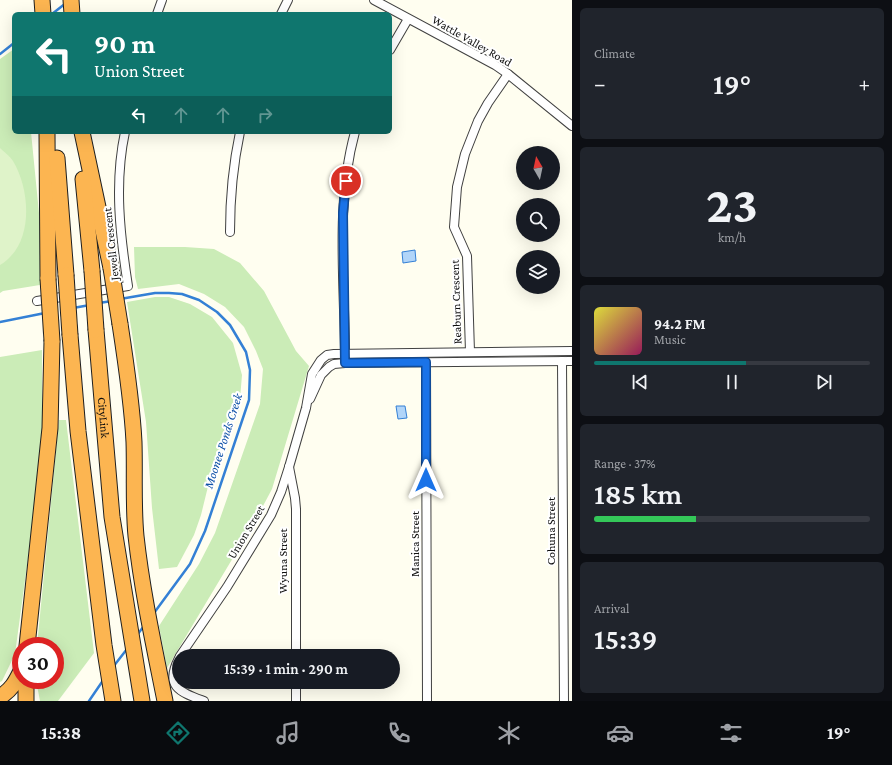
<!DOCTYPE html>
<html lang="en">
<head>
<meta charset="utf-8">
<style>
	body { margin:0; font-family:"Crimson Pro",serif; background:#20242c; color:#f1f3f6; height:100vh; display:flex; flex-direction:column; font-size:15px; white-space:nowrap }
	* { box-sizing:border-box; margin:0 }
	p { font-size:13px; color:#9ea1a6 }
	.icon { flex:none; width:22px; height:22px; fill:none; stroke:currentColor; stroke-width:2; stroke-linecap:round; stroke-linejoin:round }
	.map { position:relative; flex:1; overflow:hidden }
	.panel { display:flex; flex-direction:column; gap:8px; padding:8px; background:#0d0f14; width:320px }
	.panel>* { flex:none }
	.hud { position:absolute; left:12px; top:12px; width:380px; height:122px; border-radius:6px; box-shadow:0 4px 16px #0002; background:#0f766e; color:#fff; overflow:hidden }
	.needle { width:26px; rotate:351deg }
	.buttons { position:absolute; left:516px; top:146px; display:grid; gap:8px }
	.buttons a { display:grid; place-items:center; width:44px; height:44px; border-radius:50%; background:#171b24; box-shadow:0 4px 16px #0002; font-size:20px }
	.speed { position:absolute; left:12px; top:637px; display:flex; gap:8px; font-size:20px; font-weight:700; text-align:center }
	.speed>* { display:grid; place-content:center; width:52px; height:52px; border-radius:50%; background:#171b24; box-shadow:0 4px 16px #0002; line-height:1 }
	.speed .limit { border:6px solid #d22; background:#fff; color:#111 }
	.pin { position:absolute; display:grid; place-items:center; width:34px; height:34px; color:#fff; margin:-17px; border:2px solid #fff; border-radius:50%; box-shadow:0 1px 4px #0007 }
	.me { position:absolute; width:44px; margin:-22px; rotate:0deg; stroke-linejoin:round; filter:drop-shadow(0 0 3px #0008) }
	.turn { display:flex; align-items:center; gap:14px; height:84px; padding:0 16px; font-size:18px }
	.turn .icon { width:52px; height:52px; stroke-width:2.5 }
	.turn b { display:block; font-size:28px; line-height:34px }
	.lanes { display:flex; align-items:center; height:38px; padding:0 16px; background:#0003; justify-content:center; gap:20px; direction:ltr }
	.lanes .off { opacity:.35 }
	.big { font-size:30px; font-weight:600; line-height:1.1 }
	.panel .tile { flex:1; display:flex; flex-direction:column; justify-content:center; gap:6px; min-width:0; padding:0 14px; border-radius:6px; background:#20242c }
	.panel .dial { align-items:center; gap:0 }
	.dial b { font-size:52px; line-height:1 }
	.song { display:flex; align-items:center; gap:12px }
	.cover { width:48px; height:48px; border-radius:6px; background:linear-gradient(135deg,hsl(60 70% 55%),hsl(330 70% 35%)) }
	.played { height:4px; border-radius:2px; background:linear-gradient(90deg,#0f766e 55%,#363941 55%) }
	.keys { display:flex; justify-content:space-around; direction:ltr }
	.heat { display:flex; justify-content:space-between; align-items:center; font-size:22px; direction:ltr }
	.charge { height:6px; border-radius:3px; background:linear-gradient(90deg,#34c759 37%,#363941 0) }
	.trip { position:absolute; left:172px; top:649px; width:228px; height:40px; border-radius:20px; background:#171b24; box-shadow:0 4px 16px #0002; font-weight:600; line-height:40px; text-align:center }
	.tabs { display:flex; height:64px; justify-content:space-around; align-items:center; background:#090b0e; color:#9ea1a6 }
	.tabs .icon { width:28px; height:28px }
	.tabs .active { color:#0f766e }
	.tabs b { font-size:18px; color:#f1f3f6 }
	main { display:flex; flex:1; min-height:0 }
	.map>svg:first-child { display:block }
	.green { fill:#cbecb7 }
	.pitch { fill:#dff3c9 }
	.water { fill:#b1d5f9; stroke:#3480d5 }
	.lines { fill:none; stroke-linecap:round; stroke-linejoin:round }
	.stream { stroke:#3480d5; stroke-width:2.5 }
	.minor-casing { stroke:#414141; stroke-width:10 }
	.motorway-casing { stroke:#1f1f1f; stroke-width:17 }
	.minor { stroke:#fff; stroke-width:8 }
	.motorway { stroke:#fcb551; stroke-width:15 }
	.motorway-bridge-casing { stroke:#1f1f1f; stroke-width:17; stroke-linecap:butt }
	.motorway-bridge { stroke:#fcb551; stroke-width:15 }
	.route-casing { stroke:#114b97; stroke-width:10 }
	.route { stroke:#1a73e8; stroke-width:7 }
	.labels { text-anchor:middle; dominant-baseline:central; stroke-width:4; stroke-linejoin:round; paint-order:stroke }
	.street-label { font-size:12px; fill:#0e0e0e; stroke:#fff }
	.water-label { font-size:13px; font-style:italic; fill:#1052a8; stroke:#fff }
</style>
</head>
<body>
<main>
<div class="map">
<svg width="572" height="701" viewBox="0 0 572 701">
	<rect width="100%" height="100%" fill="#fffef0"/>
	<g class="green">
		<polygon points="14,49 14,132 31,132 46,284 3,291 0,293 0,59"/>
		<polygon points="134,247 185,247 214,249 240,263 264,291 296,351 309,366 272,489 255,521 167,668 159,626 199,564 215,533 260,404 263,369 256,351 244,327 225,307 204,294 179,284 138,289 135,277"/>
		<polygon points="155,297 169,297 190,304 212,317 233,343 242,375 239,411 227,432 214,462 201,515 194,535 177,567 159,569 152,508 146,422 127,302"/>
		<polygon points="42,350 42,455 15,654 2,681 0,682 0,357"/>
		<polygon points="59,420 66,420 94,653 58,701 40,701 36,680 55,680 55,646 37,646"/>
	</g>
	<path class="pitch" d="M0,148C4,152 10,156 13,161C31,191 34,245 0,265Z"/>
	<g class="water">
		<polygon points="415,250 416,261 403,263 402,252"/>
		<polygon points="396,406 405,406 407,418 398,419"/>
	</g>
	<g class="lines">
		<g class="stream">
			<polyline points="52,14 66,3"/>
			<polyline points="0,54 14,43"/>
			<polyline points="120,299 155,293 169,293 182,294 199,300 217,312 230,325 246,352 250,370 249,400 205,531 190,564 154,613"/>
			<polyline points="99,303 112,301"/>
			<polyline points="73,308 90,305"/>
			<polyline points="0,322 45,313"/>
			<polyline points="137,635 144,626"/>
			<polyline points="113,667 127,649"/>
			<polyline points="89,701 104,679"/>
		</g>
		<g class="minor-casing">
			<g id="minor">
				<polyline points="374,0 495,65 508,74 572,126"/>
				<polyline points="157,14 162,0"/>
				<polyline points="281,14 288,0"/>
				<polyline points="390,50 408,19"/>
				<path d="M230,232C230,198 233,165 240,132"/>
				<path d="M37,301L128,286C120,235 114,183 125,132"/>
				<polyline points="470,352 467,256 454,227 457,187 465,154 478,121 488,103 508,74"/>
				<path d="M345,358C345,284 335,204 355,132"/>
				<polyline points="562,361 564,701"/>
				<polyline points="426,362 427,701"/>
				<polyline points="310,399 321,375 329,367 334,364 345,363 572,361"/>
				<polyline points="289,467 295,498 296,509 296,656"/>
				<polyline points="180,656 227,587 271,515 281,492 289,467 306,408 312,374 321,360 327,355 334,354 572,351"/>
				<path d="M179,658C164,687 180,692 204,701"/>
				<polyline points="296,682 296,701"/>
			</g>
		</g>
		<g class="motorway-casing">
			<g id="motorway">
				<polyline points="42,0 43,14"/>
				<polyline points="71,0 72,14"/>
				<polyline points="47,132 48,279"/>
				<polyline points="82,132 111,268"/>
				<polyline points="57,158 66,275"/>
				<polyline points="83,179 92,271"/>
				<path d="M120,324C126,363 132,402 134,442C135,473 133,505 136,536C142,591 154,646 165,701"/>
				<path id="s1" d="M96,330L112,517L142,701"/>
				<polyline points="70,335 78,431 104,645 113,701"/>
				<polyline points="27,646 50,428 52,341"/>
				<path d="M0,697C12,689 15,683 21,671"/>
				<polyline points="26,701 26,680"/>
			</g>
		</g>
		<use href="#minor" class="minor"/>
		<use href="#motorway" class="motorway"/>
		<g class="motorway-bridge-casing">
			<g id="motorway-bridge">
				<polyline points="111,268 120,324"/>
				<polyline points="92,271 96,330"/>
				<polyline points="66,275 70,335"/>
				<polyline points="48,279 52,341"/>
			</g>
		</g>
		<use href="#motorway-bridge" class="motorway-bridge"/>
	</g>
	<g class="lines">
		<g class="route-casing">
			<polyline id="route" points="346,181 343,213 345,363 426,362 426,480"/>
		</g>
		<use href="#route" class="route"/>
	</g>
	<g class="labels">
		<g class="street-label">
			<text transform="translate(472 41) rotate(30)">Wattle Valley Road</text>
			<text transform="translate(111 244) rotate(-96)">Jewell Crescent</text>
			<text transform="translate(456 302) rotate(-92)">Reaburn Crescent</text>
			<text stroke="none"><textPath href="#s1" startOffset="88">CityLink</textPath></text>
			<text transform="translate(551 531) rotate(-90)">Cohuna Street</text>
			<text transform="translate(246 532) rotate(-59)">Union Street</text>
			<text transform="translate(415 544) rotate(-90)">Manica Street</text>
			<text transform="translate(283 561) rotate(-90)">Wyuna Street</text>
		</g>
		<g class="water-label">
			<text transform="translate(223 441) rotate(-72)">Moonee Ponds Creek</text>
		</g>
	</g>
</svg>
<div class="buttons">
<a><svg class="needle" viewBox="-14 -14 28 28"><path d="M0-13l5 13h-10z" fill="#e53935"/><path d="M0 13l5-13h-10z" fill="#9ea1a6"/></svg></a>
<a><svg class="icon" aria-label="search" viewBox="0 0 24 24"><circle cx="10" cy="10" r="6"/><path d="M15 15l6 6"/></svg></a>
<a><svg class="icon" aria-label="layers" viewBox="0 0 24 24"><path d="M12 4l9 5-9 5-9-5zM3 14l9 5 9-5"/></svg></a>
</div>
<div class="speed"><div class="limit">30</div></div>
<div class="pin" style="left:346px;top:181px;background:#d93025"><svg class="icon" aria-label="arrive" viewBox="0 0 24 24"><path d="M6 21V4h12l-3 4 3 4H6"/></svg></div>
<svg class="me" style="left:426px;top:480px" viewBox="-20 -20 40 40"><path d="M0-17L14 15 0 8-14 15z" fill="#1a73e8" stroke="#fff" stroke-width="4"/></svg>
<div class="trip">15:39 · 1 min · 290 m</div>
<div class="hud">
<div class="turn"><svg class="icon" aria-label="left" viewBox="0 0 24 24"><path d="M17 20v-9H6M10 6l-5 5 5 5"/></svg><div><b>90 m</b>Union Street</div></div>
<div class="lanes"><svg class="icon" aria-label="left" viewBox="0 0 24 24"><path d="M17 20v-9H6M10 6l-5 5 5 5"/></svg><svg class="icon off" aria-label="ahead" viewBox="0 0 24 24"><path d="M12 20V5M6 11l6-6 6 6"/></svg><svg class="icon off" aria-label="ahead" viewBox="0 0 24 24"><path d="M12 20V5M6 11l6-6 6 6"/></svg><svg class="icon off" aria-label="right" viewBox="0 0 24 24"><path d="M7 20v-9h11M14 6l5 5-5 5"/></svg></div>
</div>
</div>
<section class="panel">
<div class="tile"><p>Climate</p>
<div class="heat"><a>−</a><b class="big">19°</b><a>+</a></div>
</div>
<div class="tile dial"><b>23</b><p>km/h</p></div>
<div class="tile">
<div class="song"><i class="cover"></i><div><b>94.2 FM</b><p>Music</p></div></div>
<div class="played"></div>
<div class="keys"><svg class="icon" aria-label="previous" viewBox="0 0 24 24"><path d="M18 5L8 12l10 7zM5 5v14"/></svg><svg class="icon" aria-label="pause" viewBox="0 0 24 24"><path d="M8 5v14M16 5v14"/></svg><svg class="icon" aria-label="next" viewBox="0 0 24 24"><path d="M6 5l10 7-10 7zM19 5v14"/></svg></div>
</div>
<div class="tile"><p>Range · 37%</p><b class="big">185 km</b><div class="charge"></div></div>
<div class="tile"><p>Arrival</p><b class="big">15:39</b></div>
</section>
</main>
<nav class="tabs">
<b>15:38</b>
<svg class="icon active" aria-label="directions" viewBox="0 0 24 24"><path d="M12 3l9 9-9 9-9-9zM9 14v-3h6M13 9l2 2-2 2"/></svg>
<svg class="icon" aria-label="music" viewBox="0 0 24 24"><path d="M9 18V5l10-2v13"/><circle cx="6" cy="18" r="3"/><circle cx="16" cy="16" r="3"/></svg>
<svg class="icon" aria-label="phone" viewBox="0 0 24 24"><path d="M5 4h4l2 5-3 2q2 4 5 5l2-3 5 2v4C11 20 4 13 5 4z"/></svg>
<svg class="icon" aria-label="climate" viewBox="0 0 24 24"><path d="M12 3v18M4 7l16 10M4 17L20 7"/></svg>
<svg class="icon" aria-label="car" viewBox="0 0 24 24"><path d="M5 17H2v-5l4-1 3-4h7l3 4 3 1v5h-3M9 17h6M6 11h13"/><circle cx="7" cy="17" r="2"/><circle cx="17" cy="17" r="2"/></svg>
<svg class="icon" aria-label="filters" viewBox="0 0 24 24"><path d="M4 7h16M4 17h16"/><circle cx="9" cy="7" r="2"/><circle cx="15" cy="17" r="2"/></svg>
<b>19°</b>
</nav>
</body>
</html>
